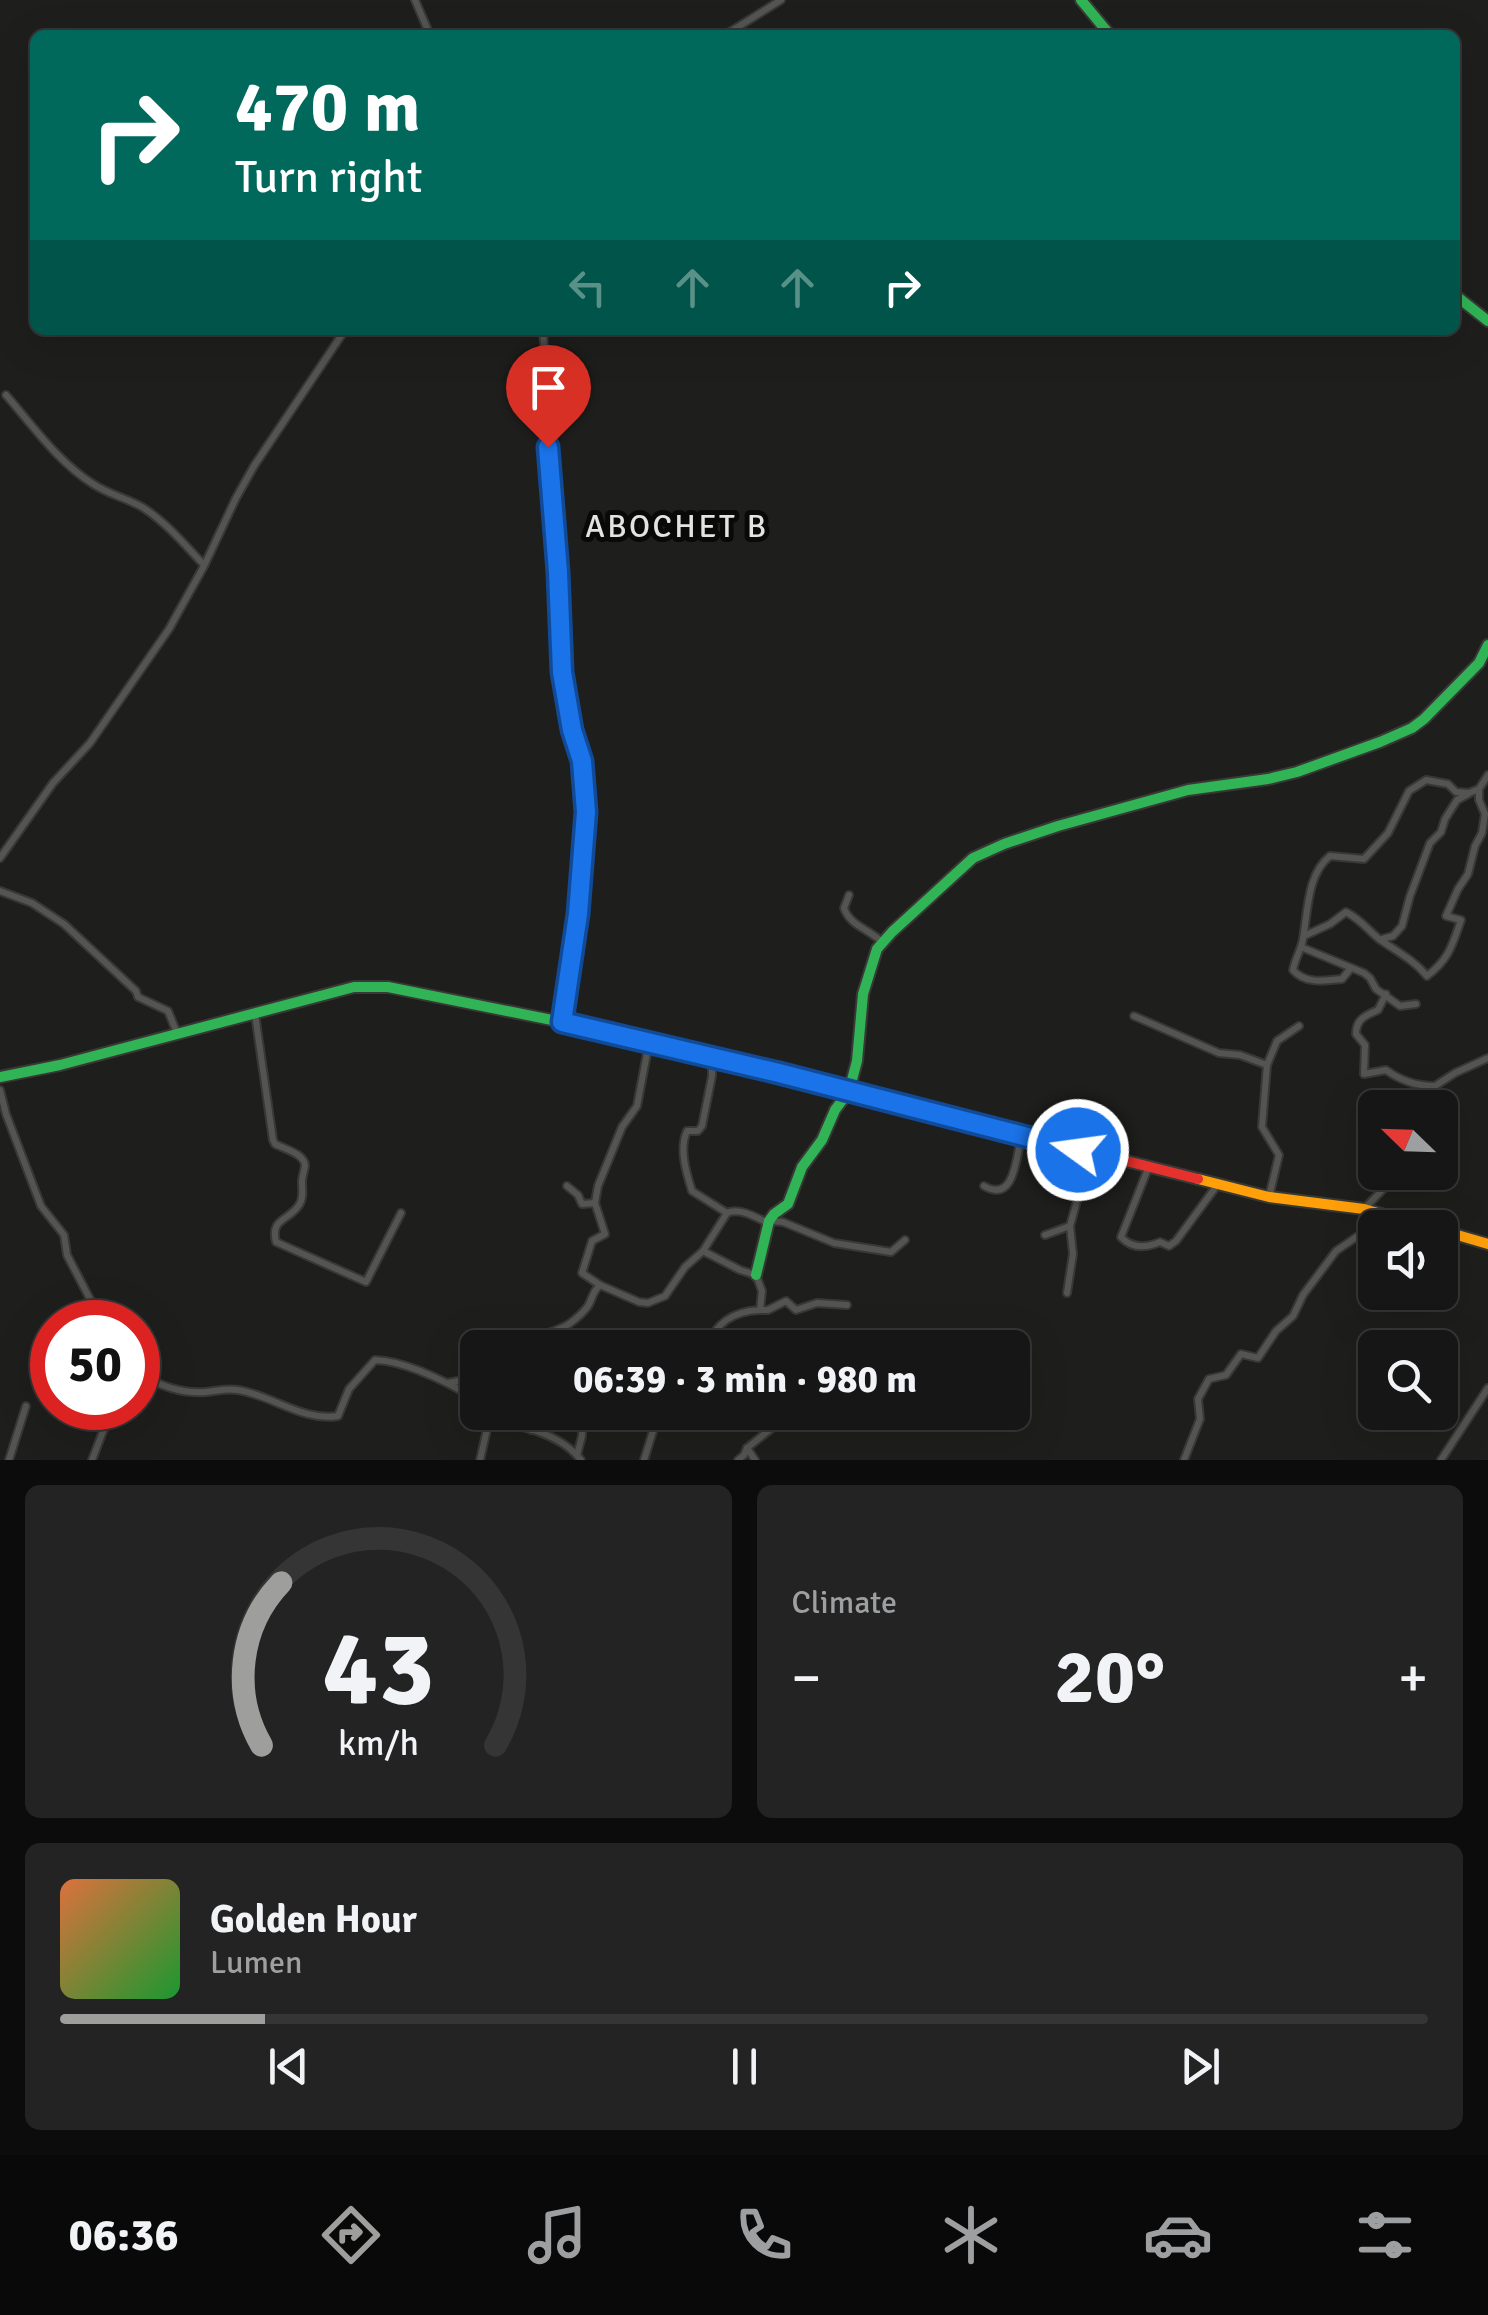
<!DOCTYPE html>
<html lang="en">
<head>
<meta charset="utf-8">
<style>
	body { margin:0; font-family:Signika,sans-serif; background:#232323; color:#f1f3f6; height:100vh; display:flex; flex-direction:column; font-size:38px; white-space:nowrap }
	* { box-sizing:border-box; margin:0 }
	p { font-size:32px; color:#9e9fa1 }
	.icon { flex:none; width:55px; height:55px; fill:none; stroke:currentColor; stroke-width:2; stroke-linecap:round; stroke-linejoin:round }
	.map { position:relative; height:1460px; overflow:hidden }
	.panel { display:flex; flex-direction:column; gap:25px; padding:25px; background:#0c0c0c; flex:1 }
	.panel>* { flex:none }
	.guide { position:absolute; left:30px; top:30px; width:1430px; height:305px; border-radius:15px; box-shadow:0 10px 40px #0002,0 0 0 2px #353535; background:#00695c; color:#fff; overflow:hidden }
	.needle { width:65px; rotate:293deg }
	.controls { position:absolute; left:1358px; top:1090px; display:grid; gap:20px }
	.controls a { display:grid; place-items:center; width:100px; height:100px; border-radius:15px; background:#161616; box-shadow:0 10px 40px #0002,0 0 0 2px #353535; font-size:50px }
	.speed { position:absolute; left:30px; top:1300px; display:flex; gap:20px; font-size:50px; font-weight:700; text-align:center }
	.speed>* { display:grid; place-content:center; width:130px; height:130px; border-radius:50%; background:#161616; box-shadow:0 10px 40px #0002,0 0 0 2px #353535; line-height:1 }
	.speed .limit { border:15px solid #d22; background:#fff; color:#111 }
	.pin { position:absolute; display:grid; place-items:center; width:85px; height:85px; color:#fff; margin:-102px -42px; border-radius:50% 50% 50% 0; rotate:-45deg; box-shadow:0 0 10px #0007 }
	.pin .icon { rotate:45deg }
	.me { position:absolute; width:110px; margin:-55px; rotate:284deg; stroke-linejoin:round; filter:drop-shadow(0 0 8px #0008) }
	.turn { display:flex; align-items:center; gap:35px; height:210px; padding:0 40px; font-size:45px }
	.turn .icon { width:130px; height:130px; stroke-width:2.5 }
	.turn b { display:block; font-size:70px; line-height:85px }
	.lanes { display:flex; align-items:center; height:95px; padding:0 40px; background:#0003; justify-content:center; gap:50px; direction:ltr }
	.lanes .off { opacity:.35 }
	.big { font-size:75px; font-weight:700; line-height:1.1 }
	.panel .card { flex:1; display:flex; flex-direction:column; justify-content:center; gap:15px; min-width:0; padding:0 35px; border-radius:15px; background:#232323 }
	.panel .dial { align-items:center; gap:0 }
	.dial svg { height:260px; overflow:visible; fill:none; stroke:#353535; stroke-width:7; stroke-linecap:round; text-anchor:middle }
	.dial text { fill:#f1f3f6; stroke:none }
	.song { display:flex; align-items:center; gap:30px }
	.cover { width:120px; height:120px; border-radius:15px; background:linear-gradient(135deg,hsl(20 70% 55%),hsl(130 70% 35%)) }
	.played { height:10px; border-radius:5px; background:linear-gradient(90deg,#9e9e9c 15%,#353535 15%) }
	.keys { display:flex; justify-content:space-around; direction:ltr }
	.heat { display:flex; justify-content:space-between; align-items:center; font-size:55px; direction:ltr }
	.panel .tiles { flex:1; display:grid; gap:25px; grid-template-columns:1fr 1fr }
	.card:last-child { grid-column:span 2 }
	.trip { position:absolute; left:460px; top:1330px; width:570px; height:100px; border-radius:15px; background:#161616; box-shadow:0 10px 40px #0002,0 0 0 2px #353535; font-weight:700; line-height:100px; text-align:center }
	.tab-bar { display:flex; height:160px; justify-content:space-around; align-items:center; background:#090909; color:#9e9fa1 }
	.tab-bar .icon { width:70px; height:70px }
	.tab-bar .current { color:#9e9e9c }
	.tab-bar b { font-size:45px; color:#f1f3f6 }
	.map>svg:first-child { display:block }
	.lines { fill:none; stroke-linecap:round; stroke-linejoin:round }
	.street-casing { stroke:#383836; stroke-width:10 }
	.fast-casing { stroke:#383836; stroke-width:14 }
	.slow-casing { stroke:#383836; stroke-width:14 }
	.jam-casing { stroke:#383836; stroke-width:14 }
	.street { stroke:#545453; stroke-width:6 }
	.fast { stroke:#30b455; stroke-width:10 }
	.slow { stroke:#ff9f0a; stroke-width:10 }
	.jam { stroke:#e5322d; stroke-width:10 }
	.route-casing { stroke:#114b97; stroke-width:25 }
	.route { stroke:#1a73e8; stroke-width:18 }
	.labels { text-anchor:middle; dominant-baseline:central; stroke-width:10; stroke-linejoin:round; paint-order:stroke }
	.quarter-label { font-size:32px; letter-spacing:2.5px; fill:#e3e3e1; stroke:#090908 }
</style>
</head>
<body>
<div class="map">
<svg width="1488" height="1460" viewBox="0 0 1488 1460">
	<rect width="100%" height="100%" fill="#1e1e1d"/>
	<g class="lines">
		<g class="street-casing">
			<g id="street">
				<polyline points="415,0 430,35"/>
				<polyline points="725,35 781,0"/>
				<polyline points="543,330 548,405 548,447 559,572 562,672 572,730 582,761 586,812 578,913 562,1022"/>
				<path d="M6,395C33,426 58,462 93,484C108,494 126,498 142,507C166,522 185,545 204,565"/>
				<polyline points="0,858 53,783 90,743 169,629 204,566 236,498 254,466 345,330"/>
				<polyline points="0,891 32,903 64,924 136,991 138,997 168,1011 177,1033"/>
				<path d="M849,895L844,908C850,926 869,929 882,942"/>
				<path d="M1304,936L1330,924L1346,912C1360,919 1367,929 1379,939C1396,951 1414,960 1427,976C1449,959 1452,946 1461,920L1446,916L1458,889L1468,874L1475,846L1482,833L1485,814L1479,800V789L1488,775"/>
				<polyline points="1382,939 1393,936 1402,926 1410,896 1430,843 1441,832 1445,819 1457,800 1468,794"/>
				<polyline points="1301,947 1364,973 1370,978 1376,989 1400,1006 1416,1004"/>
				<path d="M1351,968L1342,979C1324,981 1305,984 1293,970C1295,959 1301,950 1303,939C1308,911 1307,874 1330,856L1364,859L1388,833L1409,791L1426,780L1448,784L1456,792L1469,793L1479,789"/>
				<path d="M1386,994L1378,1010C1366,1015 1356,1019 1356,1034L1365,1045L1364,1074L1386,1070C1401,1081 1417,1086 1435,1086"/>
				<path d="M255,1014L273,1140L275,1144C285,1149 305,1154 305,1166C304,1172 302,1177 302,1182C302,1190 304,1198 299,1205C289,1221 270,1218 276,1242L366,1282L401,1213"/>
				<polyline points="1134,1016 1219,1053 1240,1055 1267,1065"/>
				<polyline points="649,1043 637,1106 622,1127 598,1186 595,1203 605,1234 592,1241 582,1273 600,1285 639,1302 648,1303 665,1296 685,1267 703,1251 727,1213"/>
				<path d="M712,1058V1076L702,1126L698,1131H687C679,1149 686,1172 692,1191L727,1213C740,1207 757,1218 768,1223"/>
				<polyline points="0,1090 6,1114 41,1206 64,1235 67,1255 102,1322"/>
				<polyline points="1426,1108 1435,1086 1455,1073 1488,1058"/>
				<path d="M1149,1166L1121,1237C1132,1249 1146,1248 1160,1242L1169,1246L1176,1241L1218,1184"/>
				<polyline points="567,1186 578,1195 582,1204 595,1203"/>
				<path d="M984,1186C1016,1204 1016,1154 1022,1135"/>
				<polyline points="1269,1197 1279,1155 1262,1127 1267,1065 1277,1041 1299,1026"/>
				<polyline points="1365,1208 1390,1182 1394,1172"/>
				<polyline points="771,1221 783,1222 834,1243 891,1252 905,1240"/>
				<polyline points="1045,1235 1070,1226"/>
				<path d="M703,1251L740,1270L756,1275L762,1291L760,1310C734,1311 716,1322 706,1348"/>
				<polyline points="1067,1293 1073,1254 1070,1226 1080,1190 1096,1154"/>
				<polyline points="760,1310 768,1310 786,1301 796,1310 817,1303 847,1305"/>
				<path d="M515,1348C531,1335 552,1335 569,1324C576,1319 583,1313 588,1306C593,1298 592,1292 600,1285"/>
				<path d="M138,1374C160,1385 180,1394 206,1392C217,1391 227,1388 238,1390C271,1395 304,1422 338,1416L349,1389L375,1360C407,1361 449,1383 478,1400"/>
				<polyline points="448,1383 458,1381 478,1373"/>
				<polyline points="850,1412 860,1418 876,1413 886,1419"/>
				<path d="M487,1420C520,1425 560,1433 581,1460"/>
				<polyline points="531,1430 539,1412"/>
				<polyline points="747,1448 755,1460"/>
				<polyline points="577,1455 582,1436 583,1412"/>
				<polyline points="9,1460 26,1406"/>
				<polyline points="92,1460 112,1408"/>
				<polyline points="480,1460 488,1425 485,1412"/>
				<polyline points="644,1460 659,1412"/>
				<polyline points="738,1460 744,1455 747,1448 792,1412"/>
				<polyline points="1184,1460 1200,1419 1198,1399 1209,1379 1226,1375 1241,1354 1258,1358 1276,1331 1293,1316 1303,1295 1336,1251 1387,1216"/>
				<polyline points="1441,1460 1488,1388"/>
			</g>
		</g>
		<g class="fast-casing">
			<g id="fast">
				<polyline points="1081,0 1110,35"/>
				<polyline points="1455,295 1488,321"/>
				<polyline points="0,1077 60,1065 354,987 388,987 562,1022 816,1083"/>
				<polyline points="756,1275 769,1221 774,1214 788,1204 802,1167 822,1140 835,1110 849,1091 857,1061 863,994 877,949 892,932 973,858 1004,844 1058,826 1188,790 1268,779 1297,772 1380,742 1412,728 1424,719 1479,663 1488,645"/>
			</g>
		</g>
		<g class="slow-casing">
			<g id="slow">
				<polyline points="1198,1179 1269,1197 1364,1209 1430,1228"/>
				<polyline points="1440,1230 1488,1244"/>
			</g>
		</g>
		<g class="jam-casing">
			<polyline id="jam" points="816,1083 1198,1179"/>
		</g>
		<use href="#street" class="street"/>
		<use href="#fast" class="fast"/>
		<use href="#slow" class="slow"/>
		<use href="#jam" class="jam"/>
	</g>
	<g class="lines">
		<g class="route-casing">
			<polyline id="route" points="548,447 558,572 562,672 572,730 582,761 586,812 578,914 562,1022 779,1073 1078,1150"/>
		</g>
		<use href="#route" class="route"/>
	</g>
	<g class="labels">
		<g class="quarter-label">
			<text x="677" y="526">ABOCHET B</text>
		</g>
	</g>
</svg>
<div class="controls">
<a><svg class="needle" viewBox="-14 -14 28 28"><path d="M0-13l5 13h-10z" fill="#e53935"/><path d="M0 13l5-13h-10z" fill="#9e9fa1"/></svg></a>
<a><svg class="icon" aria-label="sound" viewBox="0 0 24 24"><path d="M4 9h4l5-4v14l-5-4H4zM17 9q2 3 0 6"/></svg></a>
<a><svg class="icon" aria-label="search" viewBox="0 0 24 24"><circle cx="10" cy="10" r="6"/><path d="M15 15l6 6"/></svg></a>
</div>
<div class="speed"><div class="limit">50</div></div>
<div class="pin" style="left:548px;top:447px;background:#d93025"><svg class="icon" aria-label="arrive" viewBox="0 0 24 24"><path d="M6 21V4h12l-3 4 3 4H6"/></svg></div>
<svg class="me" style="left:1078px;top:1150px" viewBox="-20 -20 40 40"><circle r="17" fill="#1a73e8" stroke="#fff" stroke-width="3"/><path d="M0-11L8 9 0 5-8 9z" fill="#fff"/></svg>
<div class="trip">06:39 · 3 min · 980 m</div>
<div class="guide">
<div class="turn"><svg class="icon" aria-label="right" viewBox="0 0 24 24"><path d="M7 20v-9h11M14 6l5 5-5 5"/></svg><div><b>470 m</b>Turn right</div></div>
<div class="lanes"><svg class="icon off" aria-label="left" viewBox="0 0 24 24"><path d="M17 20v-9H6M10 6l-5 5 5 5"/></svg><svg class="icon off" aria-label="ahead" viewBox="0 0 24 24"><path d="M12 20V5M6 11l6-6 6 6"/></svg><svg class="icon off" aria-label="ahead" viewBox="0 0 24 24"><path d="M12 20V5M6 11l6-6 6 6"/></svg><svg class="icon" aria-label="right" viewBox="0 0 24 24"><path d="M7 20v-9h11M14 6l5 5-5 5"/></svg></div>
</div>
</div>
<section class="panel">
<div class="tiles">
<div class="card dial"><svg viewBox="0 0 100 80">
<path d="M14 69A42 42 0 1 1 86 69"/>
<path d="M14 69A42 42 0 0 1 20 19" stroke="#9e9e9c"/>
<text x="50" y="56" font-size="32" font-weight="700">43</text>
<text x="50" y="72" font-size="11">km/h</text>
</svg></div>
<div class="card"><p>Climate</p>
<div class="heat"><a>−</a><b class="big">20°</b><a>+</a></div>
</div>
<div class="card">
<div class="song"><i class="cover"></i><div><b>Golden Hour</b><p>Lumen</p></div></div>
<div class="played"></div>
<div class="keys"><svg class="icon" aria-label="previous" viewBox="0 0 24 24"><path d="M18 5L8 12l10 7zM5 5v14"/></svg><svg class="icon" aria-label="pause" viewBox="0 0 24 24"><path d="M8 5v14M16 5v14"/></svg><svg class="icon" aria-label="next" viewBox="0 0 24 24"><path d="M6 5l10 7-10 7zM19 5v14"/></svg></div>
</div>
</div>
</section>
<nav class="tab-bar">
<b>06:36</b>
<svg class="icon current" aria-label="directions" viewBox="0 0 24 24"><path d="M12 3l9 9-9 9-9-9zM9 14v-3h6M13 9l2 2-2 2"/></svg>
<svg class="icon" aria-label="music" viewBox="0 0 24 24"><path d="M9 18V5l10-2v13"/><circle cx="6" cy="18" r="3"/><circle cx="16" cy="16" r="3"/></svg>
<svg class="icon" aria-label="phone" viewBox="0 0 24 24"><path d="M5 4h4l2 5-3 2q2 4 5 5l2-3 5 2v4C11 20 4 13 5 4z"/></svg>
<svg class="icon" aria-label="climate" viewBox="0 0 24 24"><path d="M12 3v18M4 7l16 10M4 17L20 7"/></svg>
<svg class="icon" aria-label="car" viewBox="0 0 24 24"><path d="M5 17H2v-5l4-1 3-4h7l3 4 3 1v5h-3M9 17h6M6 11h13"/><circle cx="7" cy="17" r="2"/><circle cx="17" cy="17" r="2"/></svg>
<svg class="icon" aria-label="filters" viewBox="0 0 24 24"><path d="M4 7h16M4 17h16"/><circle cx="9" cy="7" r="2"/><circle cx="15" cy="17" r="2"/></svg>
</nav>
</body>
</html>
